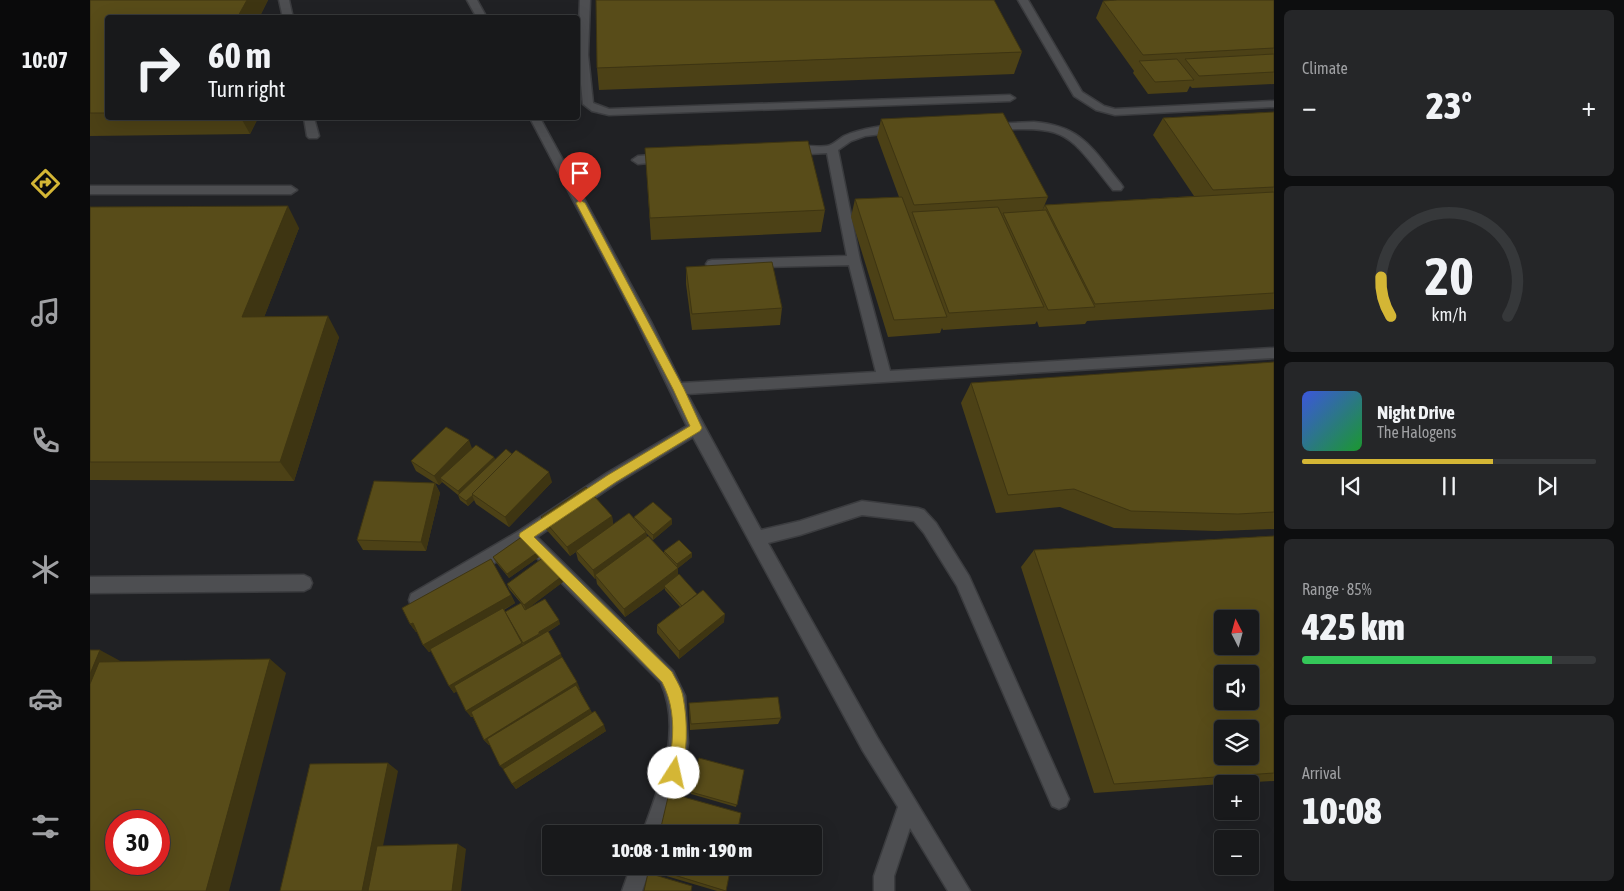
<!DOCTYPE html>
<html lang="en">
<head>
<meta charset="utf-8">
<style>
	body { margin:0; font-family:"Asap Condensed",sans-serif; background:#252628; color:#f1f3f6; height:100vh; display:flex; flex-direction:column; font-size:19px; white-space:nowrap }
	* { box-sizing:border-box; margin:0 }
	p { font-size:16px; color:#9fa0a3 }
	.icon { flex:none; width:28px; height:28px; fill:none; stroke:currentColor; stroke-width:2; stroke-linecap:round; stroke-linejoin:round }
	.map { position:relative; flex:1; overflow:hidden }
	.drawer { display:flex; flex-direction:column; gap:10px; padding:10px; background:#0d0e0f; width:350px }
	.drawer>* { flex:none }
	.guide { position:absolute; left:15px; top:15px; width:475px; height:105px; border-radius:5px; box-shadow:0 5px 20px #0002,0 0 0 1px #36383a; background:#18191b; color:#f1f3f6; overflow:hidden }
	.needle { width:32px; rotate:354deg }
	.tools { position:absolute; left:1124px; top:610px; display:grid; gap:10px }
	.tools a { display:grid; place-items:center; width:45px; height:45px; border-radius:5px; background:#18191b; box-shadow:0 5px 20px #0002,0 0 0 1px #36383a; font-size:25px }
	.speed { position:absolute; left:15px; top:810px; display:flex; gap:10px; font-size:25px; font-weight:700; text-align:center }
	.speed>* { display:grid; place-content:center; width:65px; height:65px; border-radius:50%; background:#18191b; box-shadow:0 5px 20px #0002,0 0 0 1px #36383a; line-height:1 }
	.speed .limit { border:8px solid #d22; background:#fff; color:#111 }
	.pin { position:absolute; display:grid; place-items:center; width:42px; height:42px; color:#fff; margin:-51px -21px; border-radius:50% 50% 50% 0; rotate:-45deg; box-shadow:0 0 5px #0007 }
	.pin .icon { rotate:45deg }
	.me { position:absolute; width:55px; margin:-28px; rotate:10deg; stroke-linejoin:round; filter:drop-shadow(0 0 4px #0008) }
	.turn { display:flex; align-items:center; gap:18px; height:105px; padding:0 20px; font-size:22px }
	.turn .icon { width:65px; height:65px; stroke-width:2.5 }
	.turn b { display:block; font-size:35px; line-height:42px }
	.big { font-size:38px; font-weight:800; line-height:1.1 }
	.drawer .card { flex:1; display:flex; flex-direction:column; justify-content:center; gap:8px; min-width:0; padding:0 18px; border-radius:8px; background:#252628 }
	.drawer .dial { align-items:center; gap:0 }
	.dial svg { height:130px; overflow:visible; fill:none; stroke:#36383a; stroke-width:7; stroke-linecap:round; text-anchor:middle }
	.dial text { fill:#f1f3f6; stroke:none }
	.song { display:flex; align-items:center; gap:15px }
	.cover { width:60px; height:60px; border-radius:8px; background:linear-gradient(135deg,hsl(230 70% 55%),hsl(130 70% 35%)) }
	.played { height:5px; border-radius:2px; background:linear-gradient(90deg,#d4b635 65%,#36383a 65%) }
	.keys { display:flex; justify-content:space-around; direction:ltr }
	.heat { display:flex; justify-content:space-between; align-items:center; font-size:28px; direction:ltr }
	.charge { height:8px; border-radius:4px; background:linear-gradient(90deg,#34c759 85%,#36383a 0) }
	.trip { position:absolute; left:452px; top:825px; width:280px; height:50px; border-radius:5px; background:#18191b; box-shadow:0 5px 20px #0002,0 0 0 1px #36383a; font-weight:800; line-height:50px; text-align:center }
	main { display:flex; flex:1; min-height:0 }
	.dock { display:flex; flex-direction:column; width:90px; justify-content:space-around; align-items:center; background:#0a0a0b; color:#9fa0a3 }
	.dock .icon { width:35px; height:35px }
	.dock .current { color:#d4b635 }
	.dock b { font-size:22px; color:#f1f3f6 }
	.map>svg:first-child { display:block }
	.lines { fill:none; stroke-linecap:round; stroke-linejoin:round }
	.minor-casing { stroke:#3b3c3f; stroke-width:3 }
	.minor { fill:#4d4e51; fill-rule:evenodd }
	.wall { fill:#4c4116 }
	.shaded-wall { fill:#3e3512 }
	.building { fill:#584c19; stroke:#3e3512; fill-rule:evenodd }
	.route { fill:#d4b635; stroke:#8a7622 }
</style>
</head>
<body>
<main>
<nav class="dock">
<b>10:07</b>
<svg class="icon current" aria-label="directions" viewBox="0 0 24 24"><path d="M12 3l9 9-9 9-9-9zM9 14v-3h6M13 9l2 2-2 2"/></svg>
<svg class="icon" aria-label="music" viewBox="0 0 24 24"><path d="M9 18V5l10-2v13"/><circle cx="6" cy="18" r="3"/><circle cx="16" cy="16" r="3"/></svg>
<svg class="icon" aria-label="phone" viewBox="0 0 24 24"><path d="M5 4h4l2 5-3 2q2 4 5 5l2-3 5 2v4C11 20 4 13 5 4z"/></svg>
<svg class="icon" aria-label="climate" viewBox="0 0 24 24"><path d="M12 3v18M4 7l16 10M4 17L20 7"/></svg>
<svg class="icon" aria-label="car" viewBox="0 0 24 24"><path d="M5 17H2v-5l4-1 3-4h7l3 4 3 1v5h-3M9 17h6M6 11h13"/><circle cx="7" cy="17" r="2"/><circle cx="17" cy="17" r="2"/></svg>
<svg class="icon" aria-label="filters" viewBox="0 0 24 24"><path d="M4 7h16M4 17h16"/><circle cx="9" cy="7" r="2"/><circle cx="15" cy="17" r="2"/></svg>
</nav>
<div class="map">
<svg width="1184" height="891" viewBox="0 0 1184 891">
	<rect width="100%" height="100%" fill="#202124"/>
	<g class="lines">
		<g class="minor-casing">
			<g id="minor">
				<polygon points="189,0 199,0 203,18 193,18"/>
				<polygon points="377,0 387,0 397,18 387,18"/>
				<polygon points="490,0 500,0 498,55 503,103 519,109 920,95 925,98 920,101 519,115 502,111 493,104 488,55"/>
				<polygon points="928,0 938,0 992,92 1014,106 1025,109 1184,101 1184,107 1025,115 1006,110 984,96"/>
				<polygon points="214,118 224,118 229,136 227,138 219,138 217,136"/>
				<path d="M440,118H450L561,322L591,383L786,372L759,265L622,268L618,267L616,264L618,261L622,260L757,256L737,153L701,155L695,151C704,142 726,148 737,146C743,145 749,139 754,136C765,131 806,120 815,129L809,132L775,136L761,141L748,150L770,260L800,371L1184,348V358L597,394L671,530L710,521L772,501L828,508L834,510L846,523L879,576L979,799L976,806L969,809L962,806L867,586L834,533L824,521L772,515L710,535L678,543L787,737L880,891H858L820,828L804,876V891H784V876L808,807L773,751L603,437L527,483L447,537L583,671L595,696L598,743L593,773L572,834H552C569,787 593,732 571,683L434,545L333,606L327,608L321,606L319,600L321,594L429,531L517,473L597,426L547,322Z"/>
				<path d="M944,122C993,126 1003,150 1031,184L1033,187L1031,190H1023C976,131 979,126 901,130L895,127L901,124Z"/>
				<polygon points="576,154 582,158 580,161 548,164 542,160 548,156"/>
				<polygon points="0,186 201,186 207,190 201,194 0,194"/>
				<polygon points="214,575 220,578 222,583 220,588 214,591 0,593 0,577"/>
				<polygon points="541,866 561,866 552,891 532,891"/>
			</g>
		</g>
		<use href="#minor" class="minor"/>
	</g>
	<g class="wall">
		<polygon points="0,0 178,0 169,18 18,18 18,118 168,118 160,134 0,136"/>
		<polygon points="1184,0 1184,84 1102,88 1100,86 1097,92 1058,94 1043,73 1044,71 1006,18 1013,1"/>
		<polygon points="932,52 924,74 509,90 507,68"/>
		<polygon points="1184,112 1184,309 997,321 995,324 949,327 947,321 945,324 853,330 852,328 850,333 798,337 761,217 765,199 809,197 787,137 791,119 958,197 952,211 955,205 1104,196 1063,135 1073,118"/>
		<polygon points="555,148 735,210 731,232 561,240"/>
		<polygon points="0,207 209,228 174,317 249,337 204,481 0,480"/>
		<polygon points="596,267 692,308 690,325 602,330 596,284"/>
		<polygon points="1184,362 1184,529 1128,531 1024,528 970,507 906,513 871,403 881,383"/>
		<polygon points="382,448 404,457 405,460 462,482 419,527 386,504 384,500 378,506 370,500 368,495 352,482 349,485 345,483 350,493 336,551 273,550 267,540 345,483 326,471 321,461"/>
		<polygon points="522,516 523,524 544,519 544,517 582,519 582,524 563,540 556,533 557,537 574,554 574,551 602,557 588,568 588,575 634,622 589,659 567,633 567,625 590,607 575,590 575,588 535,617 507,584 506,578 505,579 488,560 486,552 480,556 454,527 451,517"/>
		<polygon points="1184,536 1184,781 1132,784 1004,793 931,567 944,550"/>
		<polygon points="403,557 449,557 419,578 405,561"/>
		<polygon points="473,582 438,608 470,624 458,632 502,713 516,731 426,789 422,784 400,745 399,745 394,740 383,717 381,717 367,691 364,693 359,686 341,651 339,652 333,645 327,632 326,632 320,624 421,595 425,603 414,610 426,632 431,603 419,589 417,584"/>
		<polygon points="599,703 691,718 688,724 600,730"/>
		<polygon points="654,770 646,807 601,794 601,792"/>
		<polygon points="571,827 647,834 564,834 571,829"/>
		<polygon points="555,866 636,891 627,891 556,870"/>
	</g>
	<g class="shaded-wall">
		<polygon points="157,0 178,0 169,18 147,18"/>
		<polygon points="151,118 168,118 160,134"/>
		<polygon points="198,206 209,228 166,338 152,317"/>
		<polygon points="238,316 249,337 204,481 190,462"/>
		<polygon points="379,440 383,451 350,478 352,482 349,485 344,476"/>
		<polygon points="404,457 406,462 370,496 368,491"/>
		<polygon points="459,472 462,482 419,527 415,517"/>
		<polygon points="345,483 350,493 336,551 331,542"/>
		<polygon points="382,495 384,500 378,506 376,501"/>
		<polygon points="522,516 523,525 480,556 477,547"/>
		<polygon points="582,519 582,524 563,540 563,535"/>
		<polygon points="556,532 557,541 505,575 506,578 505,579 503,570"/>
		<polygon points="448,552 449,557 419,578 417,574"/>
		<polygon points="602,553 602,557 587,569 587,564"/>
		<polygon points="588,568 588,577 574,586 575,588 535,617 534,609"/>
		<polygon points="471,577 473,582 436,610 434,605"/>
		<polygon points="421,595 425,603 339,652 333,645"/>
		<polygon points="635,614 634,622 589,659 589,651"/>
		<polygon points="469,620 470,624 450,636 449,632"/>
		<polygon points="323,623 329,631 326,632 320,624"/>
		<polygon points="449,634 451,638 435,647 433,643"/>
		<polygon points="432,643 436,650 364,693 359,686"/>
		<polygon points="10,650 34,663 0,751 0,674"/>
		<polygon points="471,654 473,661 381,717 376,711"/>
		<polygon points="180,659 196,673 139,891 116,891"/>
		<polygon points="487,682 490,689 399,745 394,740"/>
		<polygon points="500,709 503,715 415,771 410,766"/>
		<polygon points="514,725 516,731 426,789 422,784"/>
		<polygon points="298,763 308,771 284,891 272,891"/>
		<polygon points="368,844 376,849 371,891 362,891"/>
	</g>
	<g class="building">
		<polygon points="0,0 157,0 147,18 18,18 18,113 0,113"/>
		<polygon points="506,0 904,0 932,52 507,68"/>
		<polygon points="1027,0 1184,0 1184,48 1053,55 1013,1"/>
		<polygon points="1184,54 1184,72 1109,76 1095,59"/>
		<polygon points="1087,59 1104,80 1065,82 1049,61"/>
		<polygon points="1184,112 1184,187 1123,190 1073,118"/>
		<polygon points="913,113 958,197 824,205 791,119"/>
		<polygon points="718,141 735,210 560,218 555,148"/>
		<polygon points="1184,192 1184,293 1005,304 955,205"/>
		<polygon points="812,197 857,317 804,320 765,199"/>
		<polygon points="198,206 152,317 238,316 190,462 0,462 0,207"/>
		<polygon points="908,207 954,307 859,313 822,212"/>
		<polygon points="956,210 1005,307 958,310 913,213"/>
		<polygon points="682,262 692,308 602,314 596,267"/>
		<polygon points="1184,362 1184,512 1148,514 1041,511 984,489 918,495 881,383"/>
		<polygon points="356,427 379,440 344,476 321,461"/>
		<polygon points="386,445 404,457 368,491 350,478"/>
		<polygon points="416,449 422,454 382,494 383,495 376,501 368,495"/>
		<polygon points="426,450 459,472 415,517 382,494"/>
		<polygon points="284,481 345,483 331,542 267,540"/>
		<polygon points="496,487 522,516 477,547 451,517"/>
		<polygon points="563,502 582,519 563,535 544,517"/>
		<polygon points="539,513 556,532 503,570 486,551"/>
		<polygon points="433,536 448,552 417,574 403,557"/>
		<polygon points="558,536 588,568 534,609 505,575"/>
		<path d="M1184,536V773L1024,784L944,550ZM1132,619H1160V646H1132ZM1132,674H1160V701H1132ZM1132,729H1160V756H1132Z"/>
		<polygon points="589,540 602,553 587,564 574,551"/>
		<polygon points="454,557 471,577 434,605 417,584"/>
		<polygon points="401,559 421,595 333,645 323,623 320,624 312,608"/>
		<polygon points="589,574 607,594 592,606 574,586"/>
		<polygon points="613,590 635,614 589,651 567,625"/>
		<polygon points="455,599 469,620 449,632 449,634 433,643 415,612 431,603 435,610"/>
		<polygon points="413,608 432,643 359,686 340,649"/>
		<polygon points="458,631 471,654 376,711 364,686"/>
		<polygon points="0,650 10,650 0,674"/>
		<polygon points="472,657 487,682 394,740 381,712"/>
		<path d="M180,659L116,891H0V684L9,662ZM26,821H69V864H26Z"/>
		<polygon points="486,685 500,709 410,766 397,739"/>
		<polygon points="688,697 691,718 601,724 599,703"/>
		<polygon points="505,711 514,725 422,784 413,769"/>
		<polygon points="609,758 654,770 647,805 601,792"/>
		<polygon points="298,763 272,891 190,891 220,764"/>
		<polygon points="579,793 651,813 647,834 593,834 571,827"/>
		<polygon points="565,828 587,834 564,834"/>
		<polygon points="368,844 362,891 278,891 287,846"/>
		<polygon points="555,866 641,866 636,891"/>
		<polygon points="558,873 602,886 601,891 554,891"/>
	</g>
	<path class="route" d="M490,200L495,203L594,389L612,428L610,431L526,482L444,537L582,672C586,680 592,689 593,697C598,722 598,755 589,778L584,780L578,778C574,767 581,754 582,743C584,722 582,701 572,682L429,536L430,533L518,475L600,426L583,389L486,203Z"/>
</svg>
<div class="tools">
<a><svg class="needle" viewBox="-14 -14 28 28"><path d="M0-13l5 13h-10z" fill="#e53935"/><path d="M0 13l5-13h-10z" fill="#9fa0a3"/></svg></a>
<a><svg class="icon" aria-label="sound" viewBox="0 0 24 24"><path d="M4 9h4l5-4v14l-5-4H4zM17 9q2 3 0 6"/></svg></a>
<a><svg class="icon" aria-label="layers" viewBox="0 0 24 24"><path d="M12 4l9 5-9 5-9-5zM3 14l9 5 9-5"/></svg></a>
<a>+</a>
<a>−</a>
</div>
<div class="speed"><div class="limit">30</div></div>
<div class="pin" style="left:490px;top:203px;background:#d93025"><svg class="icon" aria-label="arrive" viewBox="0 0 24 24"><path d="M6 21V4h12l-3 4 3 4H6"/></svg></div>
<svg class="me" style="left:584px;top:773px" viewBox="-20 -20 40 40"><circle r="19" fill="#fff"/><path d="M0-13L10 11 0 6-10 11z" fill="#d4b635"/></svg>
<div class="trip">10:08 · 1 min · 190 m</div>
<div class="guide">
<div class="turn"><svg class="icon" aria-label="right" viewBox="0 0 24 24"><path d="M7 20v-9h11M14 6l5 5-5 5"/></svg><div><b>60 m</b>Turn right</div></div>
</div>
</div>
<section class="drawer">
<div class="card"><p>Climate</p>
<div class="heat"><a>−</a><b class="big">23°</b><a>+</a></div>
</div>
<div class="card dial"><svg viewBox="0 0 100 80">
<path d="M14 69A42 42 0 1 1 86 69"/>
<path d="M14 69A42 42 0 0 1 8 45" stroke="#d4b635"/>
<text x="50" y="56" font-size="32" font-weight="700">20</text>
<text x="50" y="72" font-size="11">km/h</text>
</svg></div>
<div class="card">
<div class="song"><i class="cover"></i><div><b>Night Drive</b><p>The Halogens</p></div></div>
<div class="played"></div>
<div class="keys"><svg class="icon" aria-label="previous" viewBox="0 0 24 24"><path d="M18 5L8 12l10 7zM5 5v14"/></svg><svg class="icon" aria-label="pause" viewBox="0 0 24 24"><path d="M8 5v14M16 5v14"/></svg><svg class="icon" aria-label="next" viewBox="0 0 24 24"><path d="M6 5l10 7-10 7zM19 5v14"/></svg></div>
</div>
<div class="card"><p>Range · 85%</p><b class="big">425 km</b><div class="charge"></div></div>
<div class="card"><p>Arrival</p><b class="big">10:08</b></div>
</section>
</main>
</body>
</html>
